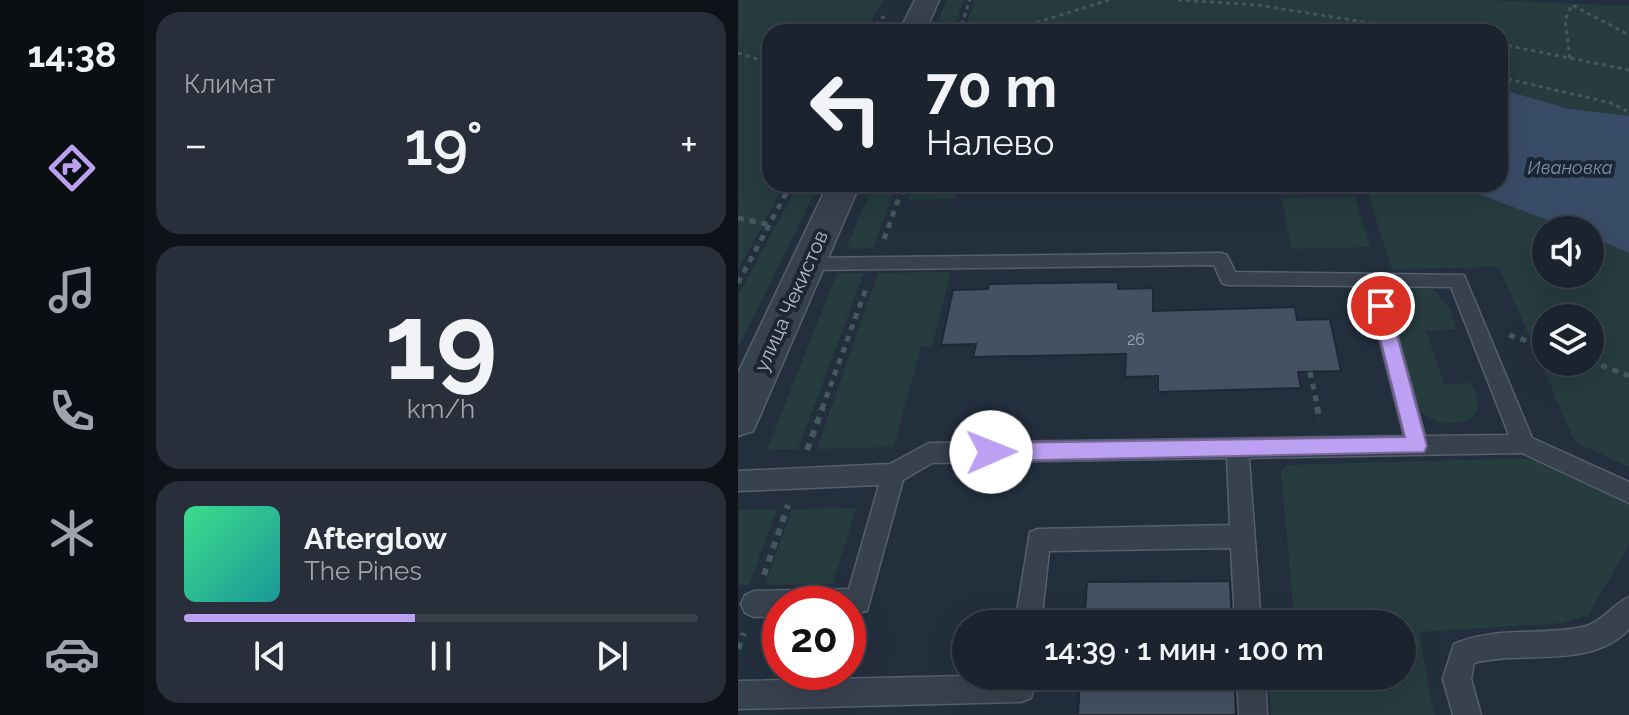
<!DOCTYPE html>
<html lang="ru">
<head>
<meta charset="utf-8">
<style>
	body { margin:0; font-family:Raleway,sans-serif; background:#282f3a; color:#f1f3f6; height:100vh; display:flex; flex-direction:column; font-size:30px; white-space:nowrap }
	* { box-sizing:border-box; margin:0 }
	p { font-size:26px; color:#a0a4aa }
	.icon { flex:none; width:44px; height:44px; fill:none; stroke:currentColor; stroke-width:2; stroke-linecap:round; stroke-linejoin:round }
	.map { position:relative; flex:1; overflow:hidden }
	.panel { display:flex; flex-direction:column; gap:12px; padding:12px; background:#0f1319; width:594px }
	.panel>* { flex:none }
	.top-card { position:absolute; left:24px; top:24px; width:746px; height:168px; border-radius:24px; box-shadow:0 8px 32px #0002,0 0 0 2px #39404a; background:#1b232e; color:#f1f3f6; overflow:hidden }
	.controls { position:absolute; left:794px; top:216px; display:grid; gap:16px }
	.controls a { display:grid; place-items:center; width:72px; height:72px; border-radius:50%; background:#1b232e; box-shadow:0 8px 32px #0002,0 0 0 2px #39404a; font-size:40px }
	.speed { position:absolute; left:24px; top:586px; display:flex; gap:16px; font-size:40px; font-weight:700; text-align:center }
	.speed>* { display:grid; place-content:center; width:104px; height:104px; border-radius:50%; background:#1b232e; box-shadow:0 8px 32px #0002,0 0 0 2px #39404a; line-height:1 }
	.speed .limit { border:12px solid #d22; background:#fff; color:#111 }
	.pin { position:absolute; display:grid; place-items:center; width:68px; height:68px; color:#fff; margin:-34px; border:4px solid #fff; border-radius:50%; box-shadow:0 2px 8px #0007 }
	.me { position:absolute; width:88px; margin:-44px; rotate:89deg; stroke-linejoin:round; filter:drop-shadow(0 0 6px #0008) }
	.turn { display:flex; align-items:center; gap:28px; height:168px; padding:0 32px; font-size:36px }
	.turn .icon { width:104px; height:104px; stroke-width:2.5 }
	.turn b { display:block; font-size:56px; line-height:68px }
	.big { font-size:60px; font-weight:600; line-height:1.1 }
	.panel .card { flex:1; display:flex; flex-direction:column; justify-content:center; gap:12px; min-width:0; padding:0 28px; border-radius:24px; background:#282f3a }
	.panel .dial { align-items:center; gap:0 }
	.dial b { font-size:104px; line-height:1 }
	.song { display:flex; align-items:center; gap:24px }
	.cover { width:96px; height:96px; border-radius:12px; background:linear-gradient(135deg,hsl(150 70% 55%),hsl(180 70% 35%)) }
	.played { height:8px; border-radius:4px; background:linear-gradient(90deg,#bca0f2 45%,#39404a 45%) }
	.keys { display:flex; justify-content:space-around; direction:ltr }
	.heat { display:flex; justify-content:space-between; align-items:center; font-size:44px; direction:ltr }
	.trip { position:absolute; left:214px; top:610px; width:464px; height:80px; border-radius:40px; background:#1b232e; box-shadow:0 8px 32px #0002,0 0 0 2px #39404a; font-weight:600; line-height:80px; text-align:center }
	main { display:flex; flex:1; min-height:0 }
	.dock { display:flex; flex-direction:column; width:144px; justify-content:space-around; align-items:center; background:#0b0e12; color:#a0a4aa }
	.dock .icon { width:56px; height:56px }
	.dock .selected { color:#bca0f2 }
	.dock b { font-size:36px; color:#f1f3f6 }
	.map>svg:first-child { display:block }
	.green { fill:#263c3f; fill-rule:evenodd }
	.water { fill:#394c67 }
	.building { fill:#455162; stroke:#1f2835; stroke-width:2 }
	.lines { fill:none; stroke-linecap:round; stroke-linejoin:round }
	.service-casing { stroke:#565f6c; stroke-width:3 }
	.minor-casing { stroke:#565f6c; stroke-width:3 }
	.path-far2 { stroke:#44595c; stroke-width:3; stroke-dasharray:4 4; stroke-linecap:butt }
	.path-far1 { stroke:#44595c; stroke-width:5; stroke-dasharray:6 6; stroke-linecap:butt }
	.path { stroke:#44595c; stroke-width:6; stroke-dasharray:7 7; stroke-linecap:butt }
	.service { fill:#38414e; fill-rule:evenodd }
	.minor { fill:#38414e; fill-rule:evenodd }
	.route { fill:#bca0f2; stroke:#7a689d; stroke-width:2 }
	.labels { text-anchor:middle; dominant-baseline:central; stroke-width:8; stroke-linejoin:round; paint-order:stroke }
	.number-label { font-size:16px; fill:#98a1af }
	.far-water-label { font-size:18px; font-style:italic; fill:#7c92b1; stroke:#1d2633 }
	.street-label { font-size:20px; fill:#b4bcc9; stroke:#1d2633 }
</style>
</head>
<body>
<main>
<nav class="dock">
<b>14:38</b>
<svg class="icon selected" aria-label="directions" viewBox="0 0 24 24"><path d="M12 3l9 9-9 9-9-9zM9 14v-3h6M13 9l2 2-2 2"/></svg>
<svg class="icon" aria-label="music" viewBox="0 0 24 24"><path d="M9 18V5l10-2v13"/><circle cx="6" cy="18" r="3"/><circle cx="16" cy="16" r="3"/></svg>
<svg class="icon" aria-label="phone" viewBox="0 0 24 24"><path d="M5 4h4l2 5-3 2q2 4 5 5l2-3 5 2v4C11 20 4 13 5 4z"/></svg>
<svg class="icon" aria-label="climate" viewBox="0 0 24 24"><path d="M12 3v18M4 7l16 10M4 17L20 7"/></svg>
<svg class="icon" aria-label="car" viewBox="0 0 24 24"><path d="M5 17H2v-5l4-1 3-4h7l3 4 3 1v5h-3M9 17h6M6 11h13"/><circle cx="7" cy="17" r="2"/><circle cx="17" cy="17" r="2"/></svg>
</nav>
<section class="panel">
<div class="card"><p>Климат</p>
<div class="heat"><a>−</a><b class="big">19°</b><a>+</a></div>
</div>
<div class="card dial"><b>19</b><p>km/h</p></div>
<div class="card">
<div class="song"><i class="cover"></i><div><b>Afterglow</b><p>The Pines</p></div></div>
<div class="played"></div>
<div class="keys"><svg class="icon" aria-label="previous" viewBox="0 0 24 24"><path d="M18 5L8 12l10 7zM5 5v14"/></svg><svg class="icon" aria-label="pause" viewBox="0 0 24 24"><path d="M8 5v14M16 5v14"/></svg><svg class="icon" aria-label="next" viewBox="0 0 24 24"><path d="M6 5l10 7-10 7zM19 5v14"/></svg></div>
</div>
</section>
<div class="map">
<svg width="891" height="715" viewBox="0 0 891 715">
	<rect width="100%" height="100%" fill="#242f3e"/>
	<g class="green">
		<polygon points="0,0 145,0 128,32 32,32 32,184 47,184 0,270"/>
		<polygon points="209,0 226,0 214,32 196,32"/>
		<path d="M237,0H749L891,6V467L837,442L761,267L654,269L630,194L482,187L218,193L216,199L170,200L175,184H762V32H226ZM808,230H852V274H808ZM808,318H852V362H808Z"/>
		<polygon points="60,184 81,184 0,348 0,296"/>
		<polygon points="135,184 159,184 135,248 108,249"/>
		<polygon points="617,197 632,247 553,249 544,198"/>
		<polygon points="213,272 194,346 183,346 156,447 79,449 140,273"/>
		<polygon points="99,273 126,273 60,449 29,450"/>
		<path d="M674,286L696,289L712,309L718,329L688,331L706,384L733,383C736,390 741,400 740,407C736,429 697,425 686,414C671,399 655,327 654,306C657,293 661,289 674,286Z"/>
		<polygon points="798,458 891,499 891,545 850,615 824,623 681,632 696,715 533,715 530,676 664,676 664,624 551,624 556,617 543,471 549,465"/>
		<polygon points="118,508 95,584 27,585 54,509"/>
		<polygon points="39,509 11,585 0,585 0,510"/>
	</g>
	<polygon class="water" points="762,89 831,109 891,116 891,253 852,236 852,230 835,230 715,184 762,184"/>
	<g class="building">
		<polygon points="380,282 380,289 415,288 415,311 557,307 559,320 592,319 603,371 560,372 563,388 420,392 420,376 387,377 388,354 235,357 238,344 203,345 215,290 250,289 251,284"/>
		<polygon points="492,581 494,624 346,624 349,582"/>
		<polygon points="342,676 496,676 498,715 340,715"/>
	</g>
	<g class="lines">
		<g class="service-casing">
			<g id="service">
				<path d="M483,253L489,255L497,272L726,275L794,438L891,482V503L784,453L511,458L523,624H497L493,548L311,551L303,624H277L292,532L300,529L492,525L489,458L194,463L165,480L129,611L110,615V604H42V616L16,617L7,613L3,604L7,595L16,591L111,589L141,485L0,491V471L152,464L191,443L666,436L628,286L490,285L484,283L476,265L70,270L61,264L70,258ZM646,286L713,287L771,435L687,436Z"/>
				<path d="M891,597V629C853,670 784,650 736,663L733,679L743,715H715L705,679L716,644C758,626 801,636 845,627C865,622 873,605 891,597Z"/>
				<polygon points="228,676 298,676 293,698 283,702 0,709 0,681"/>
				<polygon points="499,676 527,676 529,715 501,715"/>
			</g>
		</g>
		<g class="minor-casing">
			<g id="minor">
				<polygon points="177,0 201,0 187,32 161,32"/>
				<polygon points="90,184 122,184 21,418 15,431 0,436 0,373"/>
			</g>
		</g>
		<g class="path-far2">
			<polyline points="440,0 520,5 688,32"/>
			<polyline points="282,31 309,32"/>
			<polyline points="135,32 142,19 149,15"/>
			<polyline points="221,32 232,0"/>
			<polyline points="268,32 371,0"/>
			<polyline points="762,44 891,70"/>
			<polyline points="0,53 32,63"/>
			<polyline points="832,58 827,20 834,5 891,35"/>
			<polyline points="762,77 873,103 891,112"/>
		</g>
		<g class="path-far1">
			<polyline points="0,218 32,225"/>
			<polyline points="146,239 166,184"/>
			<polyline points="0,283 53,184"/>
			<polyline points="771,335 808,347"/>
			<polyline points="852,361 891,376"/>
			<polyline points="572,372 580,409"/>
			<polyline points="84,409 129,286"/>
		</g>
		<g class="path">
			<polyline points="579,407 582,421"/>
			<polyline points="69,450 85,407"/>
			<polyline points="26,575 50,505"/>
			<polyline points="0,649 6,633"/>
		</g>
		<use href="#service" class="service"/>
		<use href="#minor" class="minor"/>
	</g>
	<polygon class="route" points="643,300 651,306 689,446 686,452 253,461 246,458 243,452 246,446 253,443 667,437 634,306"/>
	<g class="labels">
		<g class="number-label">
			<text x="398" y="339">26</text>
		</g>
		<g class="far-water-label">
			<text x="832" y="167">Ивановка</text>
		</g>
		<g class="street-label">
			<text transform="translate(53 301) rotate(-66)">улица Чекистов</text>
		</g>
	</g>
</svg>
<div class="controls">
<a><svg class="icon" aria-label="sound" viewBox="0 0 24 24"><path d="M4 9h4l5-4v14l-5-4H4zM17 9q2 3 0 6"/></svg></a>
<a><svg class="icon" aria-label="layers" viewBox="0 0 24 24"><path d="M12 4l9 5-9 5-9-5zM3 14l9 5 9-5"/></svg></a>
</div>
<div class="speed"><div class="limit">20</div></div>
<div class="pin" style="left:643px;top:306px;background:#d93025"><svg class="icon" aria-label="arrive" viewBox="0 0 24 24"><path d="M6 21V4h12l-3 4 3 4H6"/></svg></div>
<svg class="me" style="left:253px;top:452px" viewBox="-20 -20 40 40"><circle r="19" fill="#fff"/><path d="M0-13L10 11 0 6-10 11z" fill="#bca0f2"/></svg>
<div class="trip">14:39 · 1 мин · 100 m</div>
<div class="top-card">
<div class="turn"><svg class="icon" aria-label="left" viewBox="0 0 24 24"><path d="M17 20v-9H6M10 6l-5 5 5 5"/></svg><div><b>70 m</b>Налево</div></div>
</div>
</div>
</main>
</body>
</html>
